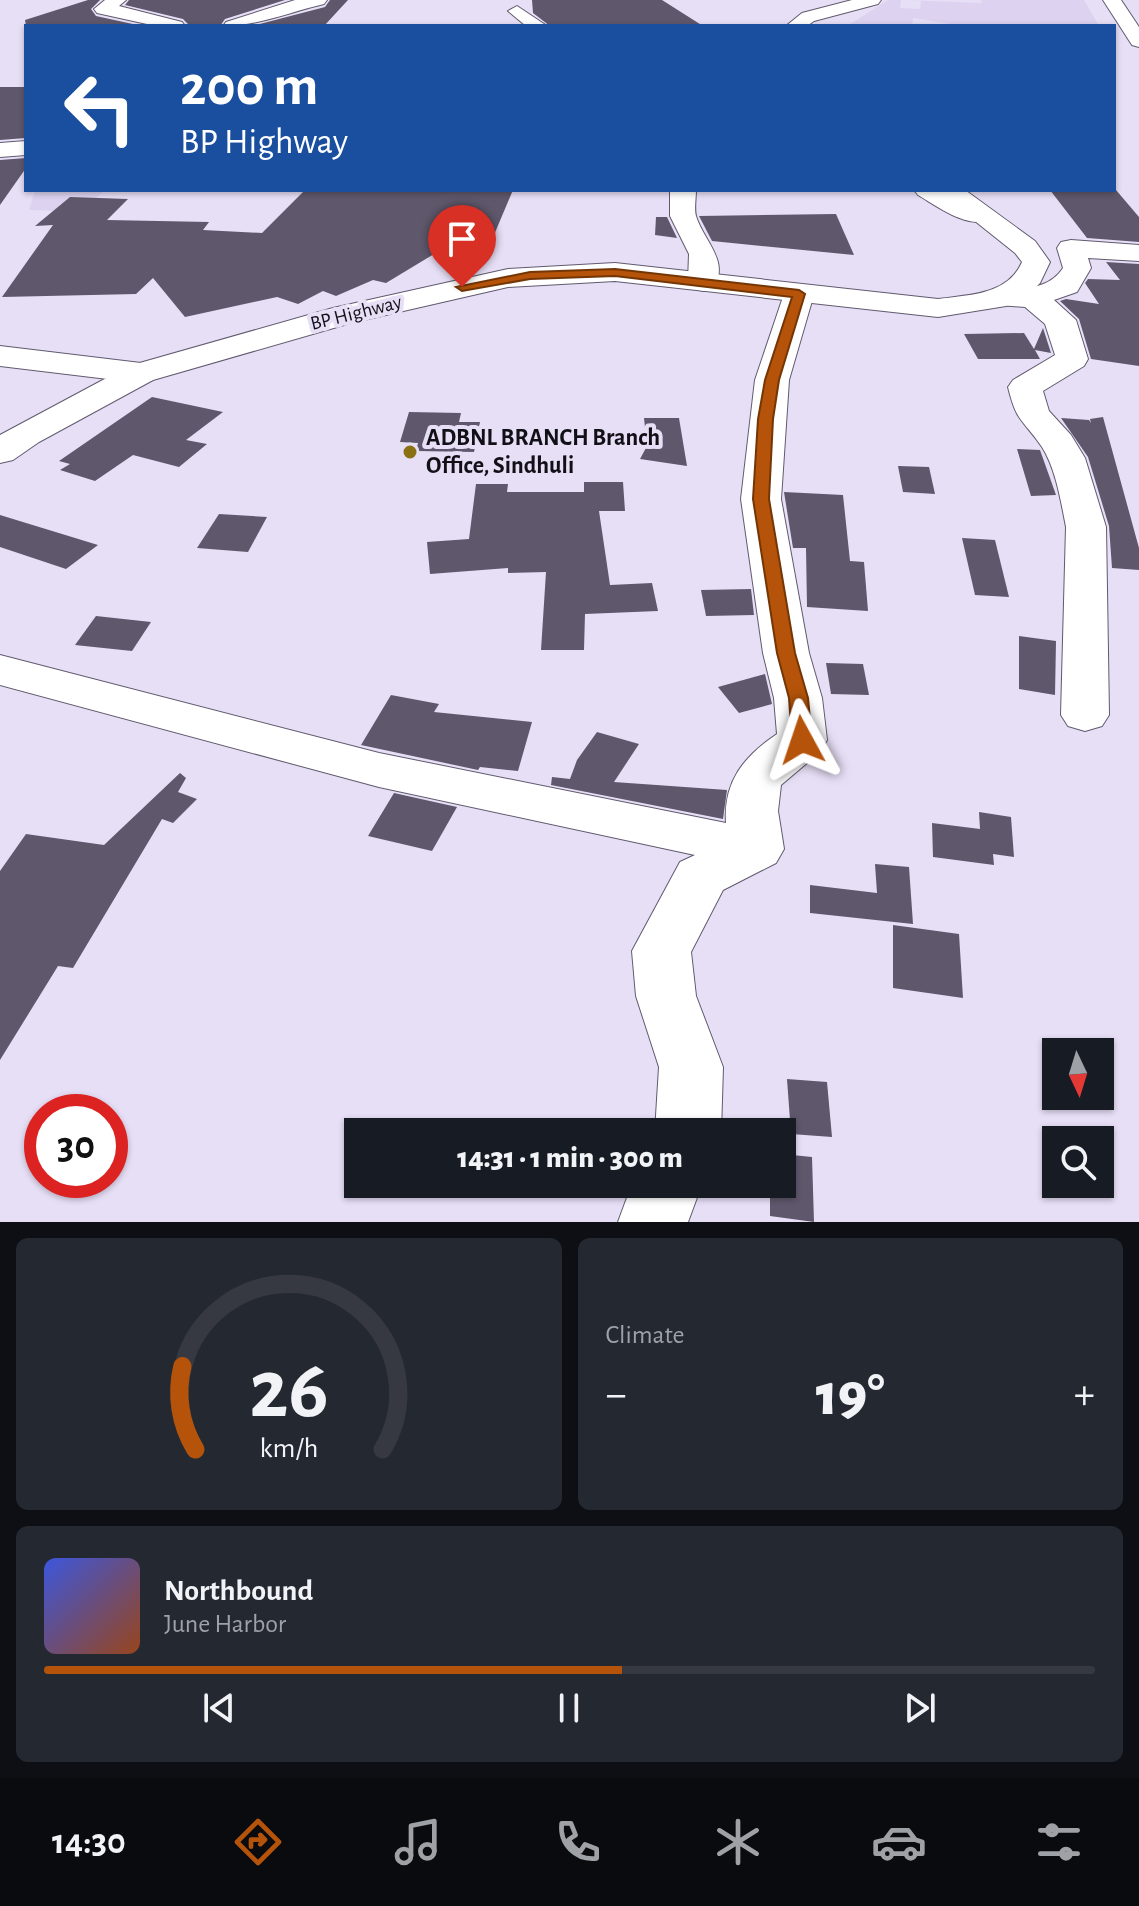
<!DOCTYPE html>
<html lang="en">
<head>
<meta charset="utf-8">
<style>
	body { margin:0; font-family:"Alegreya Sans",sans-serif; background:#242831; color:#f1f3f6; height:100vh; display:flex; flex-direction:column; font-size:30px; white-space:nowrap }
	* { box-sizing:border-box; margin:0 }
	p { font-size:26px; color:#9ea1a6 }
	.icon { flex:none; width:44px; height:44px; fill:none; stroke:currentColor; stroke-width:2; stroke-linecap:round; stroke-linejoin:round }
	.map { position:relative; height:1222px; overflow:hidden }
	.panel { display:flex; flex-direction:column; gap:16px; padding:16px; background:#0d0f14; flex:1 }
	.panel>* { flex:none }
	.hud { position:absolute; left:24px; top:24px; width:1092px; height:168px; border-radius:0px; box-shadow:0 2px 6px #0004; background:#1a4fa0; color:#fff; overflow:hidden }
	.needle { width:52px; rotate:176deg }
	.buttons { position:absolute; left:1042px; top:1038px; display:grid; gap:16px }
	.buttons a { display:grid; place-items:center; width:72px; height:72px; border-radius:0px; background:#171b24; box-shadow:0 2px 6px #0004; font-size:40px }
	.speed { position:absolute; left:24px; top:1094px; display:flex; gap:16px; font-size:40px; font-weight:700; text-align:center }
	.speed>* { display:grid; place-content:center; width:104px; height:104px; border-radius:50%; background:#171b24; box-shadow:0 2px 6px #0004; line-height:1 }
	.speed .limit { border:12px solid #d22; background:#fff; color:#111 }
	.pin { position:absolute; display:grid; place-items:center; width:68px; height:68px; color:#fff; margin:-82px -34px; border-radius:50% 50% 50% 0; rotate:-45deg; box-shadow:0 0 8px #0007 }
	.pin .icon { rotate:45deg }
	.me { position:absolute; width:88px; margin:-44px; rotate:355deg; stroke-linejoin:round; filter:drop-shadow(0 0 6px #0008) }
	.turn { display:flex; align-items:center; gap:28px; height:168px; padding:0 24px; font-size:36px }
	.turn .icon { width:104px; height:104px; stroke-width:2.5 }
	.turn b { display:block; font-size:56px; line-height:68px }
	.big { font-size:60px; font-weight:800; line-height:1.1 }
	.panel .tile { flex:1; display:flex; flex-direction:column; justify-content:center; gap:12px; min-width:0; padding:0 28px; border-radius:12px; background:#242831 }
	.panel .dial { align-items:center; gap:0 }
	.dial svg { height:208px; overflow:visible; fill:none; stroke:#363941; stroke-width:7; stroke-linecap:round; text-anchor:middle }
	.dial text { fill:#f1f3f6; stroke:none }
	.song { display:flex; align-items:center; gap:24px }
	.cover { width:96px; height:96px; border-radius:12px; background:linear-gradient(135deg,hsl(230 70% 55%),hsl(20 70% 35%)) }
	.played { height:8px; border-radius:4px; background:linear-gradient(90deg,#b45309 55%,#363941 55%) }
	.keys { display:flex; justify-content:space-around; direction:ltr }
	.heat { display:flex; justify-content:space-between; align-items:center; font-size:44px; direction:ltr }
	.panel .tiles { flex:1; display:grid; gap:16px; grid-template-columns:1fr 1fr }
	.tile:last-child { grid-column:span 2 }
	.trip { position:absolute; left:344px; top:1118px; width:452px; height:80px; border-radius:0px; background:#171b24; box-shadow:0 2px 6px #0004; font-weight:800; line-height:80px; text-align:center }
	.menu { display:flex; height:128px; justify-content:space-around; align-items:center; background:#090b0e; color:#9ea1a6 }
	.menu .icon { width:56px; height:56px }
	.menu .on { color:#b45309 }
	.menu b { font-size:36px; color:#f1f3f6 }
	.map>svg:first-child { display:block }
	.built { fill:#ddd3f1 }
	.building { fill:#5f586c }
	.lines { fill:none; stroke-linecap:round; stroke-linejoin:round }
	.minor-casing { stroke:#615a6e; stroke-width:2 }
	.major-casing { stroke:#615a6e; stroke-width:2 }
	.highway-casing { stroke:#615a6e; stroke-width:2 }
	.minor { fill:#fff; fill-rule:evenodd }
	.major { fill:#fff; fill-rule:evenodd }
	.highway { fill:#fff; fill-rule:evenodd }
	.route { fill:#b45309; stroke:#753606; stroke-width:2 }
	.poi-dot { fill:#8a7012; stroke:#e7dff6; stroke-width:3 }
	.labels { text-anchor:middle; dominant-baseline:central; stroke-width:8; stroke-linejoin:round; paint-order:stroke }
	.far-street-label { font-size:20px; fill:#121017; stroke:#e7dff6 }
	.poi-label { font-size:24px; font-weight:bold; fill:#121017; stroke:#e7dff6; text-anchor:start }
</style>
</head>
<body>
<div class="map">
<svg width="1139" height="1222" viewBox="0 0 1139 1222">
	<rect width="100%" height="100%" fill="#e7dff6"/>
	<g class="built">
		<polygon points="888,0 901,0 900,8 920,9 921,1 905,0 982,3 981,0 1084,0 1099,26 963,26 913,18 912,26 847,26"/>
		<polygon points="35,190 105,190 81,212 29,210"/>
	</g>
	<g class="building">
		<polygon points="88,0 100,0 91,9 96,16 142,26 26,26 25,20"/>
		<polygon points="129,0 285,0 225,19 220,26 190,26 183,19 125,5"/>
		<polygon points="330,0 348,0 324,26 252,26 325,7"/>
		<polygon points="532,0 662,0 703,26 550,26 533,13"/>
		<polygon points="0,87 26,87 26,138 0,140"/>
		<polygon points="26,158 26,168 0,205 0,160"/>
		<polygon points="305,190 513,190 491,242 450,240 440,255 434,254 386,283 373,280 336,296 323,291 298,304 277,297 185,317 153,278 136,294 2,297 53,225 35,226 70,197 128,199 107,220 209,222 203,230 262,233"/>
		<polygon points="1050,190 1116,190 1139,217 1139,242 1087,238"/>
		<polygon points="836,214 854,255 712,241 699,216"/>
		<polygon points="656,217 667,217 677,238 655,235"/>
		<polygon points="1106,262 1139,264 1139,366 1091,359 1079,319 1060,301 1066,299 1099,304 1085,283 1088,279 1120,280"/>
		<polygon points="1043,328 1051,353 1035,350 1040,359 978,359 964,334 1024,333 1034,349"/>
		<polygon points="152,397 223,412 186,440 207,444 179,467 133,455 95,481 60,470 70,464 59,461"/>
		<polygon points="409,412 461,413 459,422 480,422 474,452 416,451 418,443 400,442"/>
		<polygon points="1103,417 1139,548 1139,570 1112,568 1109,526 1088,457 1061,418 1089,420 1091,423 1090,419"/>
		<polygon points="644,418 679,418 687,466 640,459 647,446"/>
		<polygon points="1017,449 1040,450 1056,495 1031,496"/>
		<polygon points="898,466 929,467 935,494 903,492"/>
		<polygon points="584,482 623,482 625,511 599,511 610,585 652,583 658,611 585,614 584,650 541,650 546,572 508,573 508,568 430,574 427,542 469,539 476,484 508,484 507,492 584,492"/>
		<polygon points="784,492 843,495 850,561 864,562 868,611 807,607 806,548 793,548"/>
		<polygon points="219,514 267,517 248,552 197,548"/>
		<polygon points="0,515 98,545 66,569 0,547"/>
		<polygon points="962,538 995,540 1009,597 975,595"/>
		<polygon points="751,589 754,615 706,616 701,590"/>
		<polygon points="96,616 151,622 132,651 75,645"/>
		<polygon points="1019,636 1056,641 1055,695 1019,689"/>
		<polygon points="826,663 863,664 869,695 831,694"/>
		<polygon points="765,674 772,704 739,713 718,687"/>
		<polygon points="391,695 439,704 434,712 532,722 518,771 480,767 478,770 361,745"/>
		<polygon points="597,732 639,744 614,782 727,790 723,819 551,785 552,777 570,779 577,760"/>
		<polygon points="180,773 186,778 178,792 197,799 173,823 162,819 73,968 58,966 0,1060 0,871 26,834 104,845"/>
		<polygon points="394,793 457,807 432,851 368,836"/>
		<polygon points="979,812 1011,817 1014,857 993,854 994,865 933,857 932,823 980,829"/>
		<polygon points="875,864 909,867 913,924 810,913 810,885 877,893"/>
		<polygon points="893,925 959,934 963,998 893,988"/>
		<polygon points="787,1079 827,1082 832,1137 791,1134"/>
		<polygon points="782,1154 812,1157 814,1222 770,1216 770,1184 782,1184"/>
	</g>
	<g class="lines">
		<g class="minor-casing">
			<g id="minor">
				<polygon points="105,0 126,0 119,6 182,22 185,26 156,26 97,13 94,9"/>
				<path d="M295,0H327L324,4C290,12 257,26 223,26L226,22Z"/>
				<polygon points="517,6 547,26 526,26 508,11"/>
				<polygon points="26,141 26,155 0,157 0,143"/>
				<path d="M670,190H696C696,198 694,209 696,216C703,240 731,262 713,288L703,291L693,288L688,282L689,254L670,216Z"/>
				<path d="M914,190H946L973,206L990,209L994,215L990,221C964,227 940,208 918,195Z"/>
				<path d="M1071,240L1139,245V261L1088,258L1091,268L1077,292L1054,300L1076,320L1088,359L1084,366L1043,391L1049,411L1071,435L1085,458L1106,527L1109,715L1102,726L1085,731L1068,726L1061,715L1066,527C1061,502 1056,469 1042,447C1023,419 1017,424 1008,387L1013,380L1055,355L1045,324L1025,307L998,305L994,299L998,293C1022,287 1048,291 1063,268L1057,248L1061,242Z"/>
				<path d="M799,285L810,288L814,294L789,380L781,499L809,653L822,698L827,740L820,752L781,785L778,811L784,849L776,863L723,890L691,952L696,996L723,1067L721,1132H655L659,1067L636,996L632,951L680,862L695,855L379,787L0,685V655L379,753L726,823C723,782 744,756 777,734L774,698L763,653L741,499L755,380L784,294L788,288Z"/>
				<polygon points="0,346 141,363 153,366 158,373 153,380 141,383 0,366"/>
				<polygon points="632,1184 702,1184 688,1222 618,1222"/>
			</g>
		</g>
		<g class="major-casing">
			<polygon id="major" points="1103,0 1121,0 1139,27 1139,47 1132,45"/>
		</g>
		<g class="highway-casing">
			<g id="highway">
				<polygon points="852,0 881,0 878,4 814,21 807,26 786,26 802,13"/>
				<path d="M936,190H965L1035,241L1050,262L1040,283L1029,294L1006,306L938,317L615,281L508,287L351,323L153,380L39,442L13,460L0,463V435L129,366L333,308L508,269L615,263L938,299C969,295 1008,295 1022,262L1015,253Z"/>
			</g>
		</g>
		<use href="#minor" class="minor"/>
		<use href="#major" class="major"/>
		<use href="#highway" class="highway"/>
	</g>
	<polygon class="route" points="615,269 799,290 805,294 779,380 773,419 769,499 795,653 808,698 812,740 809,745 802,747 792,740 789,698 777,653 753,499 758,419 765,380 792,297 615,276 530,279 462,291 456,287 530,272"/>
	<circle class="poi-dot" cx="410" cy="452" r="8"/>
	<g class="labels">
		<g class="far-street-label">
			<text transform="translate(356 313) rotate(-14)">BP Highway</text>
		</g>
		<g class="poi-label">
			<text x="426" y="438">ADBNL BRANCH Branch<tspan x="426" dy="28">Office, Sindhuli</tspan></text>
		</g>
	</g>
</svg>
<div class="buttons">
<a><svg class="needle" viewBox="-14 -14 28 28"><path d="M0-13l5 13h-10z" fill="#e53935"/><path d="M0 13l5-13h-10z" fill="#9ea1a6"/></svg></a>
<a><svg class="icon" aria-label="search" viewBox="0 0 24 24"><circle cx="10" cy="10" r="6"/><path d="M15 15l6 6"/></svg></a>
</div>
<div class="speed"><div class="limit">30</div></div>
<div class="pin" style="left:462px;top:287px;background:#d93025"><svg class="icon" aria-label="arrive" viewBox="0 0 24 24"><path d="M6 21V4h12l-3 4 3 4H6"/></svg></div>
<svg class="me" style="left:802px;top:740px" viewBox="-20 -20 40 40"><path d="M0-17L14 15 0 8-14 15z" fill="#b45309" stroke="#fff" stroke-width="4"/></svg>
<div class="trip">14:31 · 1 min · 300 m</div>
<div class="hud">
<div class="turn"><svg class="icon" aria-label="left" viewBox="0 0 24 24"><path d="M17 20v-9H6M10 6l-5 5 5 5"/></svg><div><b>200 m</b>BP Highway</div></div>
</div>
</div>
<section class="panel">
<div class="tiles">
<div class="tile dial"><svg viewBox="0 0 100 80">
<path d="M14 69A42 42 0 1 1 86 69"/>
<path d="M14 69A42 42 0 0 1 9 37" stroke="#b45309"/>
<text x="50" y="56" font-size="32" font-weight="700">26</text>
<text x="50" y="72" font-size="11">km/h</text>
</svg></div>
<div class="tile"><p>Climate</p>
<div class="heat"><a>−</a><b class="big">19°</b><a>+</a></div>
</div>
<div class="tile">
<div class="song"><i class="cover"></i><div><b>Northbound</b><p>June Harbor</p></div></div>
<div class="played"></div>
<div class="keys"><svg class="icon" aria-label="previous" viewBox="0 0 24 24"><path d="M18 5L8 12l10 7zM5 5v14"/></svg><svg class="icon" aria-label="pause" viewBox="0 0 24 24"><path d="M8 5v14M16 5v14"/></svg><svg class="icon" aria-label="next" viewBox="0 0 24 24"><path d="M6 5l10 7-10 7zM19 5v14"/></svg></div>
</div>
</div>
</section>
<nav class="menu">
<b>14:30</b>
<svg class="icon on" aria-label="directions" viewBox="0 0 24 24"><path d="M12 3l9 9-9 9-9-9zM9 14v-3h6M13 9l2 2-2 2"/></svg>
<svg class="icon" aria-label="music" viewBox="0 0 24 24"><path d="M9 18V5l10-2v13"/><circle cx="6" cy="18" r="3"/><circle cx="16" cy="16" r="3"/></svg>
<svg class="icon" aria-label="phone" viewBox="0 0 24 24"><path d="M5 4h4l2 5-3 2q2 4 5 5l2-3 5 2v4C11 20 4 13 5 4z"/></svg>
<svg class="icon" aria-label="climate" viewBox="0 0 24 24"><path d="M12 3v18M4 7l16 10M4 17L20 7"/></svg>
<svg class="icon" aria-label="car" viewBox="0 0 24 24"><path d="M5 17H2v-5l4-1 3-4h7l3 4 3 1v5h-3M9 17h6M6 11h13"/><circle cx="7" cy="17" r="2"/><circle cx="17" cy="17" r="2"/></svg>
<svg class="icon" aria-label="filters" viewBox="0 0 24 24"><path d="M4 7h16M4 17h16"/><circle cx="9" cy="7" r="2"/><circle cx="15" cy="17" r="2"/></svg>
</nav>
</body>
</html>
